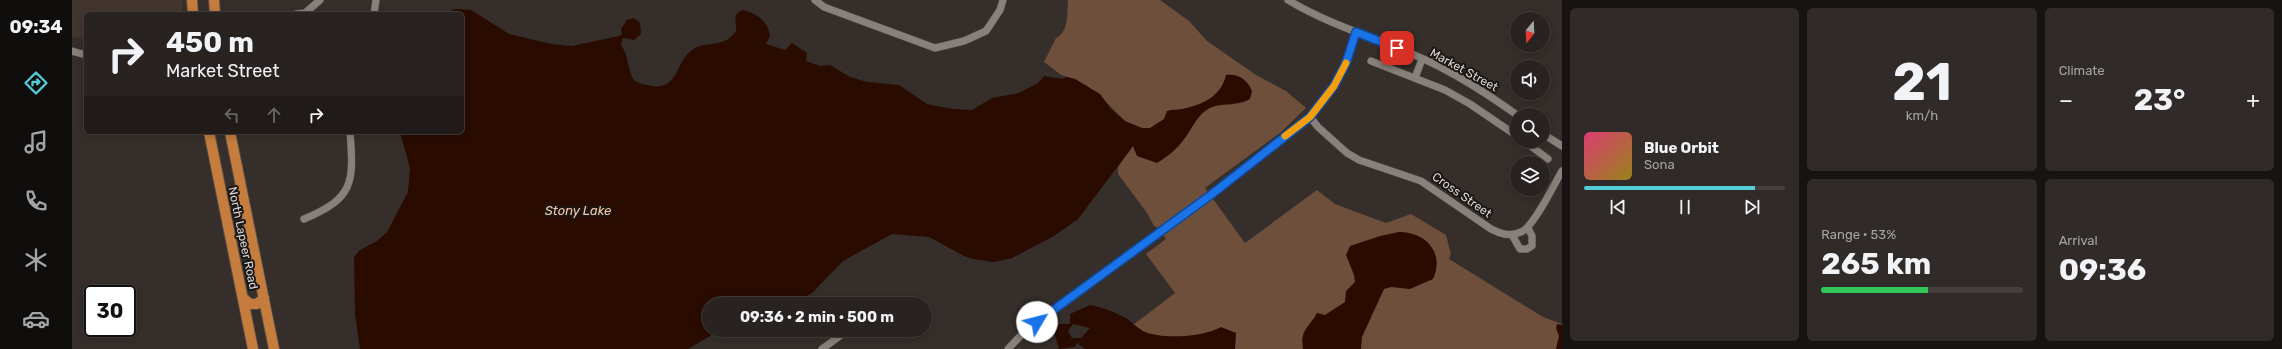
<!DOCTYPE html>
<html lang="en">
<head>
<meta charset="utf-8">
<style>
	body { margin:0; font-family:Rubik,sans-serif; background:#302a29; color:#f1f3f6; height:100vh; display:flex; flex-direction:column; font-size:15px; white-space:nowrap }
	* { box-sizing:border-box; margin:0 }
	p { font-size:13px; color:#a5a4a5 }
	.icon { flex:none; width:22px; height:22px; fill:none; stroke:currentColor; stroke-width:2; stroke-linecap:round; stroke-linejoin:round }
	.map { position:relative; flex:1; overflow:hidden }
	.side { display:flex; flex-direction:column; gap:8px; padding:8px; background:#161312; width:720px }
	.side>* { flex:none }
	.hud { position:absolute; left:12px; top:12px; width:380px; height:122px; border-radius:6px; box-shadow:0 2px 10px #0003,0 0 0 1px #443f3e; background:#282220; color:#f1f3f6; overflow:hidden }
	.needle { width:26px; rotate:198deg }
	.fabs { position:absolute; left:1438px; top:12px; display:grid; gap:8px }
	.fabs a { display:grid; place-items:center; width:40px; height:40px; border-radius:50%; background:#282220; box-shadow:0 2px 10px #0003,0 0 0 1px #443f3e; font-size:20px }
	.speed { position:absolute; left:12px; top:285px; display:flex; gap:8px; font-size:20px; font-weight:700; text-align:center }
	.speed>* { display:grid; place-content:center; width:52px; height:52px; border-radius:50%; background:#282220; box-shadow:0 2px 10px #0003,0 0 0 1px #443f3e; line-height:1 }
	.speed .limit { border:2px solid #111; border-radius:6px; background:#fff; color:#111 }
	.pin { position:absolute; display:grid; place-items:center; width:34px; height:34px; color:#fff; margin:-17px; border-radius:8px; box-shadow:0 2px 6px #0006 }
	.me { position:absolute; width:44px; margin:-22px; rotate:53deg; stroke-linejoin:round; filter:drop-shadow(0 0 3px #0008) }
	.turn { display:flex; align-items:center; gap:14px; height:84px; padding:0 16px; font-size:18px }
	.turn .icon { width:52px; height:52px; stroke-width:2.5 }
	.turn b { display:block; font-size:28px; line-height:34px }
	.lanes { display:flex; align-items:center; height:38px; padding:0 16px; background:#0003; justify-content:center; gap:20px; direction:ltr }
	.lanes .off { opacity:.35 }
	.big { font-size:30px; font-weight:700; line-height:1.1 }
	.side .widget { flex:1; display:flex; flex-direction:column; justify-content:center; gap:6px; min-width:0; padding:0 14px; border-radius:6px; background:#302a29 }
	.side .dial { align-items:center; gap:0 }
	.dial b { font-size:52px; line-height:1 }
	.song { display:flex; align-items:center; gap:12px }
	.cover { width:48px; height:48px; border-radius:6px; background:linear-gradient(135deg,hsl(340 70% 55%),hsl(50 70% 35%)) }
	.played { height:4px; border-radius:2px; background:linear-gradient(90deg,#52ccd6 85%,#443f3e 85%) }
	.keys { display:flex; justify-content:space-around; direction:ltr }
	.heat { display:flex; justify-content:space-between; align-items:center; font-size:22px; direction:ltr }
	.charge { height:6px; border-radius:3px; background:linear-gradient(90deg,#34c759 53%,#443f3e 0) }
	.side .tiles { flex:1; display:grid; gap:8px; grid-template-columns:repeat(3,1fr) }
	.widget:first-child { grid-row:span 2 }
	.trip { position:absolute; left:630px; top:297px; width:230px; height:40px; border-radius:20px; background:#282220; box-shadow:0 2px 10px #0003,0 0 0 1px #443f3e; font-weight:700; line-height:40px; text-align:center }
	main { display:flex; flex:1; min-height:0 }
	.tab-bar { display:flex; flex-direction:column; width:72px; justify-content:space-around; align-items:center; background:#100e0d; color:#a5a4a5 }
	.tab-bar .icon { width:28px; height:28px }
	.tab-bar .active { color:#52ccd6 }
	.tab-bar b { font-size:18px; color:#f1f3f6 }
	.map>svg:first-child { display:block }
	.built { fill:#43362f }
	.green { fill:#6d4f3c }
	.water { fill:#290b00; fill-rule:evenodd }
	.lines { fill:none; stroke-linecap:round; stroke-linejoin:round }
	.minor-casing { stroke:#524d49; stroke-width:8 }
	.primary-casing { stroke:#524d49; stroke-width:12 }
	.minor { stroke:#88807b; stroke-width:7 }
	.primary { stroke:#c67c3d; stroke-width:10 }
	.route-casing { stroke:#114b97; stroke-width:10 }
	.route { stroke:#1a73e8; stroke-width:7 }
	.slow { stroke:#f59e0b; stroke-width:7 }
	.labels { text-anchor:middle; dominant-baseline:central; stroke-width:4; stroke-linejoin:round; paint-order:stroke }
	.street-label { font-size:12px; fill:#dcd7d5; stroke:#1a1715 }
	.water-label { font-size:13px; font-style:italic; fill:#fbc8a9; stroke:#1a1715 }
</style>
</head>
<body>
<main>
<nav class="tab-bar">
<b>09:34</b>
<svg class="icon active" aria-label="directions" viewBox="0 0 24 24"><path d="M12 3l9 9-9 9-9-9zM9 14v-3h6M13 9l2 2-2 2"/></svg>
<svg class="icon" aria-label="music" viewBox="0 0 24 24"><path d="M9 18V5l10-2v13"/><circle cx="6" cy="18" r="3"/><circle cx="16" cy="16" r="3"/></svg>
<svg class="icon" aria-label="phone" viewBox="0 0 24 24"><path d="M5 4h4l2 5-3 2q2 4 5 5l2-3 5 2v4C11 20 4 13 5 4z"/></svg>
<svg class="icon" aria-label="climate" viewBox="0 0 24 24"><path d="M12 3v18M4 7l16 10M4 17L20 7"/></svg>
<svg class="icon" aria-label="car" viewBox="0 0 24 24"><path d="M5 17H2v-5l4-1 3-4h7l3 4 3 1v5h-3M9 17h6M6 11h13"/><circle cx="7" cy="17" r="2"/><circle cx="17" cy="17" r="2"/></svg>
</nav>
<div class="map">
<svg width="1490" height="349" viewBox="0 0 1490 349">
	<rect width="100%" height="100%" fill="#352e2a"/>
	<polygon class="built" points="0,0 110,0 110,14 14,14 14,40 0,36"/>
	<path class="green" d="M996,0H1088L1117,21L1135,41L1184,75L1214,91L1234,108L1208,133L1133,188L1173,243L1245,190L1263,204L1314,223L1339,214L1374,235L1379,254L1377,259L1471,317L1490,324V349H1073L1061,325L1103,293L1074,254L1094,239L1086,228L1082,226L1075,213L1046,174V167L1061,146L1053,121L1025,93L1003,79L989,75L972,62L984,38C997,32 995,13 996,0Z"/>
	<g class="water">
		<path d="M384,9L399,10L437,34L479,44L500,46L547,36L550,34L549,29L555,20L562,18L568,23L569,34L562,40L551,38L549,45C557,57 555,66 561,79C567,85 572,84 580,86C607,90 603,62 620,50C635,40 652,49 664,31C665,23 659,14 671,10C684,13 696,21 698,36L694,44L713,50L720,43L735,53L734,61L748,66L758,65L778,77L795,82L827,85L855,104L880,109L900,110L920,98L947,93L966,83L972,76L990,79L994,77L1003,79L1028,94L1039,109L1053,121L1070,128H1078L1092,119L1095,111C1100,109 1105,110 1110,109C1130,105 1149,97 1154,75C1166,73 1176,80 1180,91L1178,99C1164,107 1147,102 1136,109C1123,117 1119,132 1109,143C1103,151 1093,158 1085,163L1065,156L1061,146L1006,219L982,236L940,258L922,262L901,259L892,256L857,237L820,234L771,261L740,293L723,304H637V330H648L616,349H288L283,314L282,257L288,250L305,241L315,232L336,192L338,168L328,132H390V14H371Z"/>
		<path d="M1327,232C1354,232 1373,253 1361,279L1338,289L1319,287L1312,289L1290,337L1289,349H1231C1228,329 1237,328 1245,313L1253,315L1273,302L1274,291L1283,282L1282,275L1274,255L1278,246L1308,236Z"/>
		<path d="M1018,305C1030,307 1040,311 1052,317C1057,319 1065,328 1071,331C1089,340 1132,337 1149,327L1164,333L1163,349H1014L1007,345V342L1002,347L987,349L981,329L988,324H998V314ZM1001,324L1018,328L1009,338H1000L996,331Z"/>
		<polygon points="1485,324 1490,325 1490,349 1484,349 1487,336 1484,328"/>
	</g>
	<g class="lines">
		<g class="minor-casing">
			<g id="minor">
				<polyline points="743,0 752,7 863,48 892,41 914,31 928,10 931,0"/>
				<path d="M1216,0C1259,26 1310,40 1356,61C1388,76 1417,95 1445,115"/>
				<polyline points="224,14 233,13 248,0"/>
				<polyline points="302,14 304,0"/>
				<polyline points="0,51 14,55"/>
				<polyline points="1299,61 1373,90 1398,104 1445,136"/>
				<polyline points="1343,78 1350,59"/>
				<path d="M1238,117L1246,127L1275,153L1287,160L1349,181L1419,229C1429,234 1438,237 1449,232C1462,227 1482,184 1490,171"/>
				<polyline points="1440,132 1445,125"/>
				<polyline points="1471,134 1490,146"/>
				<polyline points="1452,141 1476,159"/>
				<path d="M232,219C282,198 282,183 278,132"/>
				<polyline points="1440,235 1448,249 1455,249 1460,246 1460,236 1456,228"/>
				<polyline points="750,349 776,330"/>
				<polyline points="936,349 954,330 1140,194 1238,117 1262,86 1274,63 1284,32"/>
			</g>
		</g>
		<g class="primary-casing">
			<g id="primary">
				<polyline points="120,0 121,14"/>
				<polyline points="142,0 143,14"/>
				<polyline points="137,132 181,349"/>
				<polyline points="158,132 202,349"/>
				<polyline points="171,298 178,304 185,304 192,298"/>
			</g>
		</g>
		<use href="#minor" class="minor"/>
		<use href="#primary" class="primary"/>
	</g>
	<g class="lines">
		<g class="route-casing">
			<polyline id="route" points="965,322 1140,194 1238,117 1262,86 1274,63 1284,32 1325,48"/>
		</g>
		<use href="#route" class="route"/>
		<polyline class="slow" points="1213,136 1238,117 1262,86 1274,63"/>
	</g>
	<g class="labels">
		<g class="street-label">
			<text transform="translate(1392 70) rotate(29)">Market Street</text>
			<text transform="translate(1390 195) rotate(35)">Cross Street</text>
			<text transform="translate(171 238) rotate(78)">North Lapeer Road</text>
		</g>
		<g class="water-label">
			<text x="506" y="210">Stony Lake</text>
		</g>
	</g>
</svg>
<div class="fabs">
<a><svg class="needle" viewBox="-14 -14 28 28"><path d="M0-13l5 13h-10z" fill="#e53935"/><path d="M0 13l5-13h-10z" fill="#a5a4a5"/></svg></a>
<a><svg class="icon" aria-label="sound" viewBox="0 0 24 24"><path d="M4 9h4l5-4v14l-5-4H4zM17 9q2 3 0 6"/></svg></a>
<a><svg class="icon" aria-label="search" viewBox="0 0 24 24"><circle cx="10" cy="10" r="6"/><path d="M15 15l6 6"/></svg></a>
<a><svg class="icon" aria-label="layers" viewBox="0 0 24 24"><path d="M12 4l9 5-9 5-9-5zM3 14l9 5 9-5"/></svg></a>
</div>
<div class="speed"><div class="limit">30</div></div>
<div class="pin" style="left:1325px;top:48px;background:#d93025"><svg class="icon" aria-label="arrive" viewBox="0 0 24 24"><path d="M6 21V4h12l-3 4 3 4H6"/></svg></div>
<svg class="me" style="left:965px;top:322px" viewBox="-20 -20 40 40"><circle r="19" fill="#fff"/><path d="M0-13L10 11 0 6-10 11z" fill="#1a73e8"/></svg>
<div class="trip">09:36 · 2 min · 500 m</div>
<div class="hud">
<div class="turn"><svg class="icon" aria-label="right" viewBox="0 0 24 24"><path d="M7 20v-9h11M14 6l5 5-5 5"/></svg><div><b>450 m</b>Market Street</div></div>
<div class="lanes"><svg class="icon off" aria-label="left" viewBox="0 0 24 24"><path d="M17 20v-9H6M10 6l-5 5 5 5"/></svg><svg class="icon off" aria-label="ahead" viewBox="0 0 24 24"><path d="M12 20V5M6 11l6-6 6 6"/></svg><svg class="icon" aria-label="right" viewBox="0 0 24 24"><path d="M7 20v-9h11M14 6l5 5-5 5"/></svg></div>
</div>
</div>
<section class="side">
<div class="tiles">
<div class="widget">
<div class="song"><i class="cover"></i><div><b>Blue Orbit</b><p>Sona</p></div></div>
<div class="played"></div>
<div class="keys"><svg class="icon" aria-label="previous" viewBox="0 0 24 24"><path d="M18 5L8 12l10 7zM5 5v14"/></svg><svg class="icon" aria-label="pause" viewBox="0 0 24 24"><path d="M8 5v14M16 5v14"/></svg><svg class="icon" aria-label="next" viewBox="0 0 24 24"><path d="M6 5l10 7-10 7zM19 5v14"/></svg></div>
</div>
<div class="widget dial"><b>21</b><p>km/h</p></div>
<div class="widget"><p>Climate</p>
<div class="heat"><a>−</a><b class="big">23°</b><a>+</a></div>
</div>
<div class="widget"><p>Range · 53%</p><b class="big">265 km</b><div class="charge"></div></div>
<div class="widget"><p>Arrival</p><b class="big">09:36</b></div>
</div>
</section>
</main>
</body>
</html>
